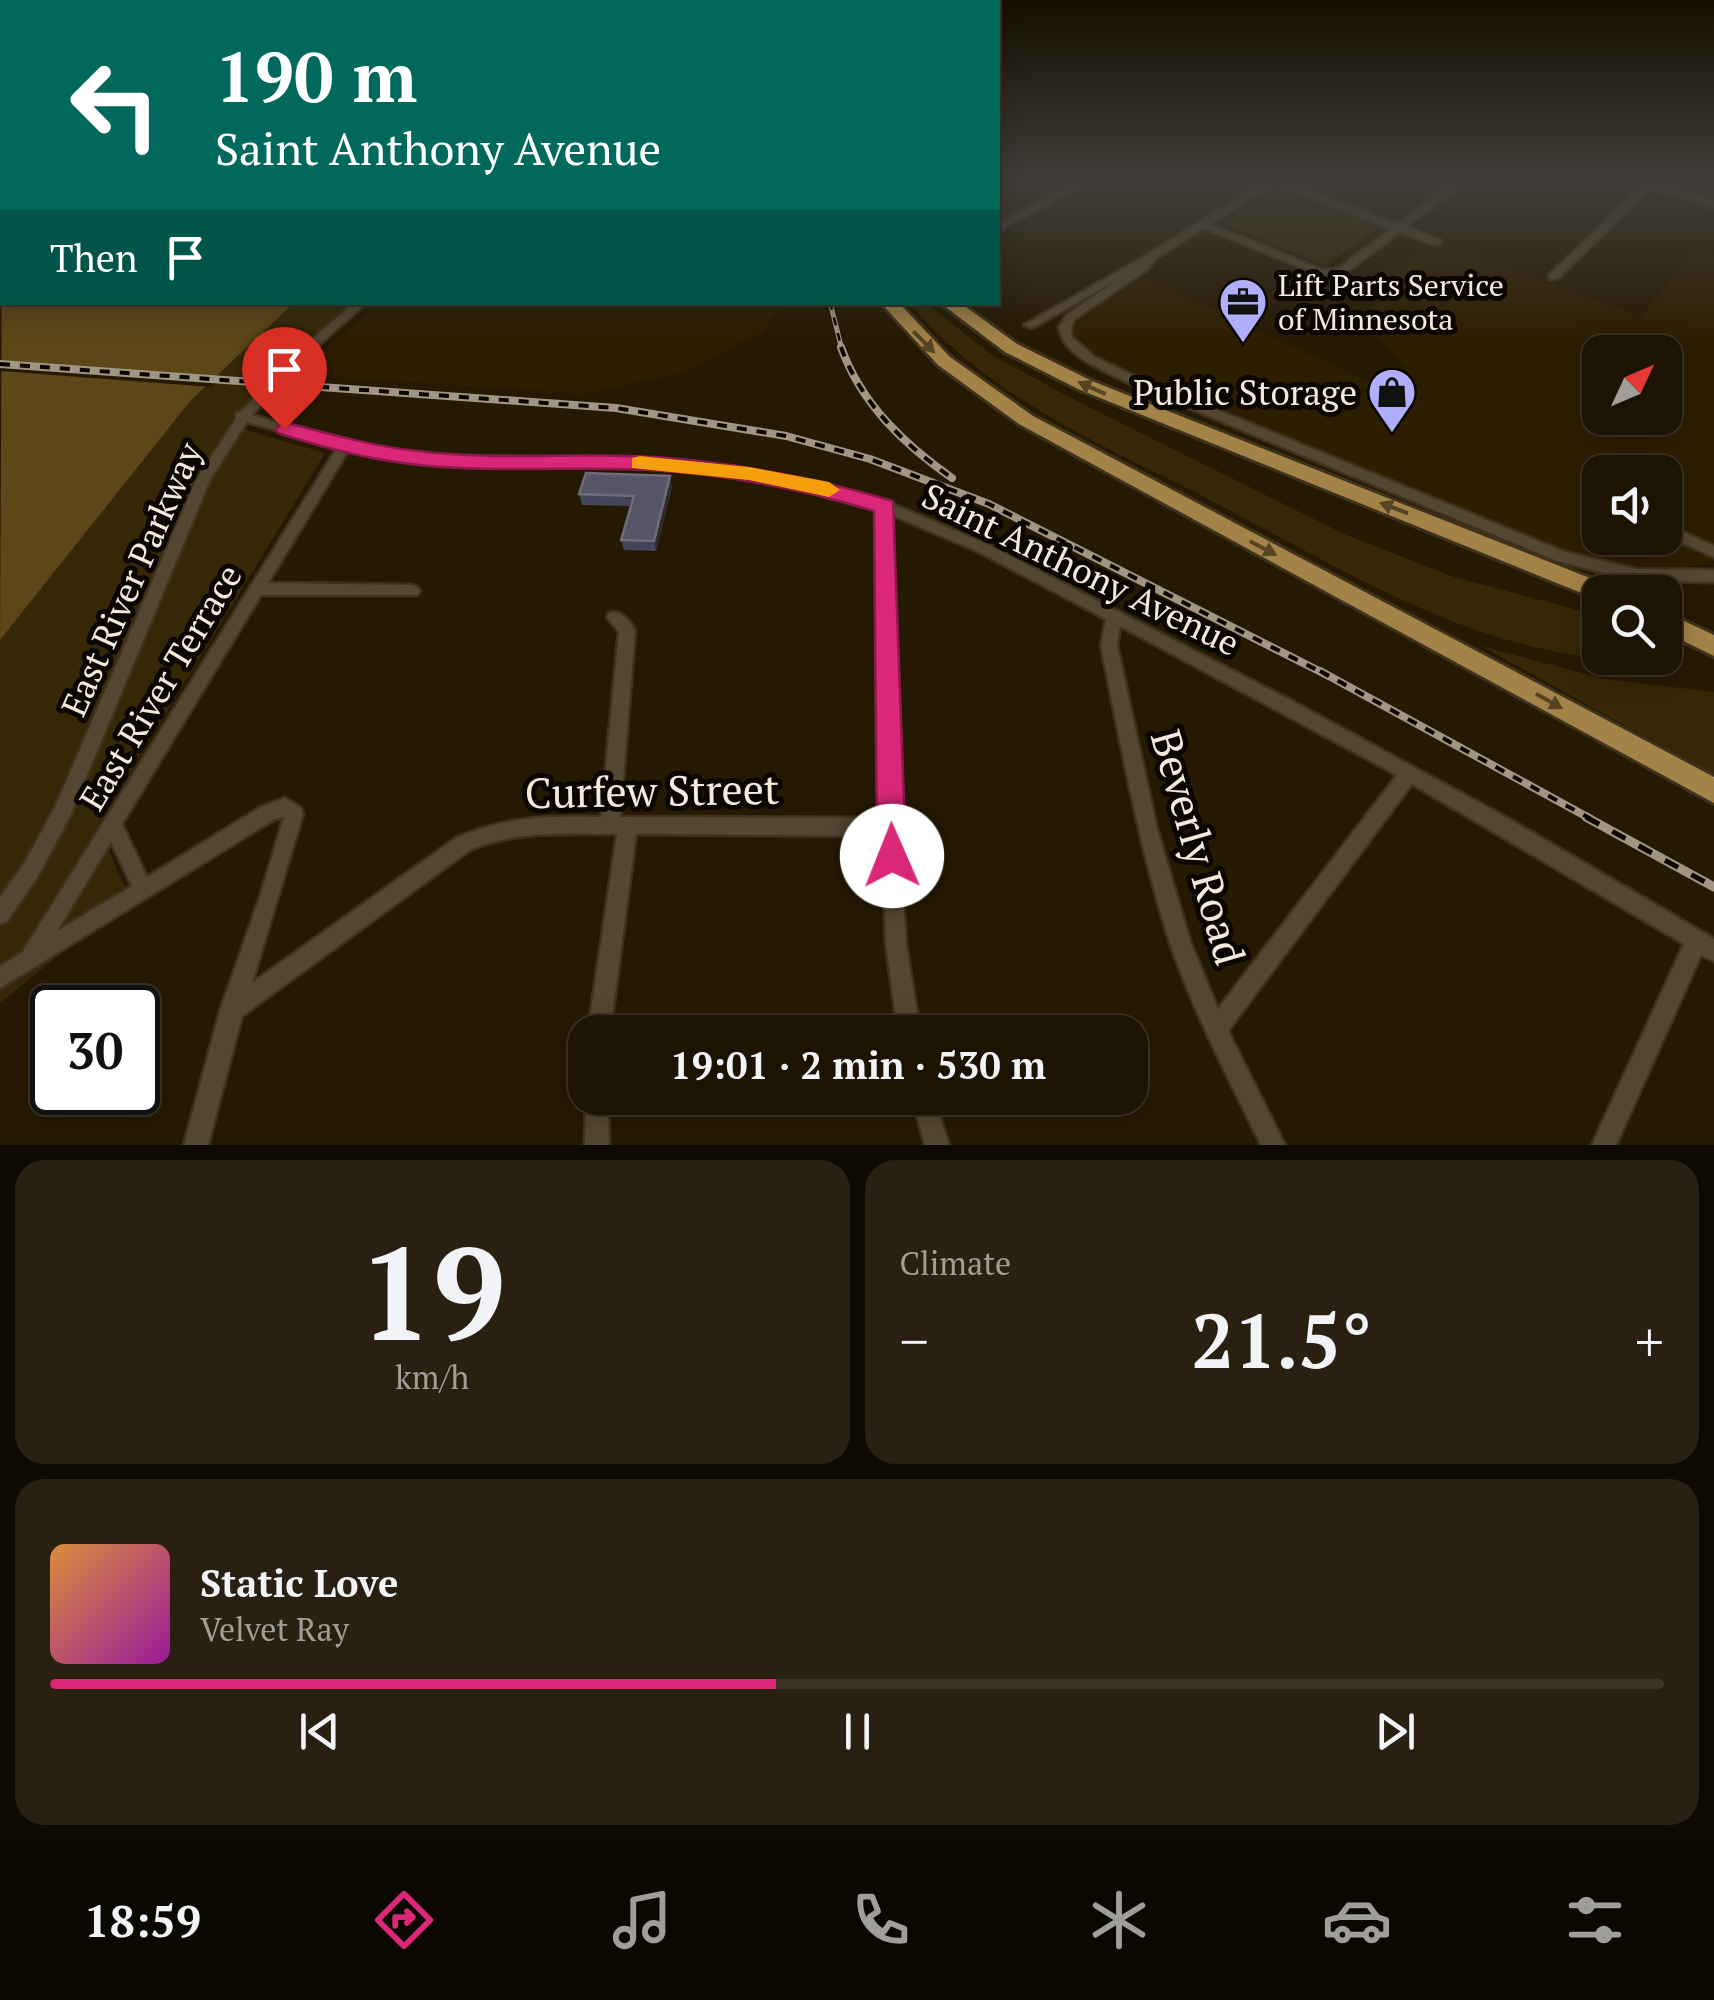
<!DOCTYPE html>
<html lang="en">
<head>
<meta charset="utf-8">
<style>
	body { margin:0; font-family:"PT Serif",serif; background:#292011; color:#f1f3f6; height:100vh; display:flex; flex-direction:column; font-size:38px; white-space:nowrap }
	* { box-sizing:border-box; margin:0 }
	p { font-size:32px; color:#a09e99 }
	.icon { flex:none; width:55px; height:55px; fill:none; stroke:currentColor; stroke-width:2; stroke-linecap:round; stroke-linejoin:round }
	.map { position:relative; height:1145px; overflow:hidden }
	.panel { display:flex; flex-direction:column; gap:15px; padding:15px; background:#0f0a01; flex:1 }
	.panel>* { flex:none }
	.top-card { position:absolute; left:0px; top:0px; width:1000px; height:305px; box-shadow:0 5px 25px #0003,0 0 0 2px #3a3224; background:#00695c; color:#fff; overflow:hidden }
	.needle { width:65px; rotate:46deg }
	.controls { position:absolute; left:1582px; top:335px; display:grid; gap:20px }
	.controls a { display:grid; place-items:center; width:100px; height:100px; border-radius:20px; background:#1c1302; box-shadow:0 5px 25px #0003,0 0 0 2px #3a3224; font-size:50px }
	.speed { position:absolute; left:30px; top:985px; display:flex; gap:20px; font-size:50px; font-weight:700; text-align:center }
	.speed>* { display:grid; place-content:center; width:130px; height:130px; border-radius:50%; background:#1c1302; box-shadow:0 5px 25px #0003,0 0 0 2px #3a3224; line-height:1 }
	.speed .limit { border:5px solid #111; border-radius:15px; background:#fff; color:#111 }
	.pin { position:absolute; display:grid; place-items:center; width:85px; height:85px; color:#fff; margin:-102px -42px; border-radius:50% 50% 50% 0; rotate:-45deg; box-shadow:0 0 10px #0007 }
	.pin .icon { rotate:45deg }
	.me { position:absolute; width:110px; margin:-55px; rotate:359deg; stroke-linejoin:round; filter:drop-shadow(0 0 8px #0008) }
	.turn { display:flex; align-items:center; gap:35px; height:210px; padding:0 50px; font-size:45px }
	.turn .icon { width:130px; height:130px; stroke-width:2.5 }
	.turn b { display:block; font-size:70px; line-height:85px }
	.then { display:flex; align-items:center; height:95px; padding:0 50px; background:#0003; gap:20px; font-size:38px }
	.big { font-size:75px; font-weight:600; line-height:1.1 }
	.panel .card { flex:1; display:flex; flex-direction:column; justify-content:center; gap:15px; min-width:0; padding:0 35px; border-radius:30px; background:#292011 }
	.panel .dial { align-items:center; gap:0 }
	.dial b { font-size:130px; line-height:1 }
	.song { display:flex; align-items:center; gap:30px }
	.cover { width:120px; height:120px; border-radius:15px; background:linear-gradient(135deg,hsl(30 70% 55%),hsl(300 70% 35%)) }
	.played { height:10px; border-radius:5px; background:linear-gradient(90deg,#db2777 45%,#3a3224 45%) }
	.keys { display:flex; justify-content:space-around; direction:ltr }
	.heat { display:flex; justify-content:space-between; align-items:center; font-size:55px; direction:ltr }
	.panel .tiles { flex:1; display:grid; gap:15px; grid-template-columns:1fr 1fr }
	.card:last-child { grid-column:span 2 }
	.trip { position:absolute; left:568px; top:1015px; width:580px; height:100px; border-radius:30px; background:#1c1302; box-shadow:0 5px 25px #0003,0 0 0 2px #3a3224; font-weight:600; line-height:100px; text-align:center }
	.menu { display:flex; height:160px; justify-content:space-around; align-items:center; background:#0b0801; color:#a09e99 }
	.menu .icon { width:70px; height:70px }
	.menu .on { color:#db2777 }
	.menu b { font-size:45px; color:#f1f3f6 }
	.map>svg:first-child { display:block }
	.built { fill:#2e1e00; fill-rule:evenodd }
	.green { fill:#362706 }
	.water { fill:#5d4618 }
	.pier { fill:#261902 }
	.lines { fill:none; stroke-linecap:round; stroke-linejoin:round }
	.minor-casing { stroke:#3f321c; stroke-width:5 }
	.highway-casing { stroke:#3f321c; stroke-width:6 }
	.minor { fill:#544731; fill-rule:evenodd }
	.highway { fill:#a38348; fill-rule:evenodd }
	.rail-far2-casing { stroke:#a19684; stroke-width:5 }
	.rail-far1-casing { stroke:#a19684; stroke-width:8 }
	.rail-casing { stroke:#a19684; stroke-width:9 }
	.rail-far2 { stroke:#0b0601; stroke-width:2.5; stroke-dasharray:8; stroke-linecap:butt }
	.rail-far1 { stroke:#0b0601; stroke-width:4; stroke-dasharray:10; stroke-linecap:butt }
	.rail { stroke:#0b0601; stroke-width:5; stroke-dasharray:15; stroke-linecap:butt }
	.wall { fill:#44445a }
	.shaded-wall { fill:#302b31 }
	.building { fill:#575568; stroke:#6f6d7a; stroke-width:2.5 }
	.oneway { fill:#574424 }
	.route { fill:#db2777; stroke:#8e194d; stroke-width:2.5 }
	.slow { fill:#f59e0b }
	.labels { text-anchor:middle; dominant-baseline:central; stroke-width:10; stroke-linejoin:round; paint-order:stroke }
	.far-poi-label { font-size:30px; fill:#f3eadb; stroke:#0b0601; text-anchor:start }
	.poi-label { font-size:35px; fill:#f3eadb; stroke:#0b0601; text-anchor:end }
	.street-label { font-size:35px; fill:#f3eadb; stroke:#0b0601 }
	.near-street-label { font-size:42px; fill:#f3eadb; stroke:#0b0601 }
</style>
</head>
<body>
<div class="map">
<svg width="1714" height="1145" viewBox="0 0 1714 1145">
	<rect width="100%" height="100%" fill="#261902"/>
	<g class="built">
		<path d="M1432,246L1443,252H1468L1641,317L1693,250L1714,257V561L1680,569H1654L1575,555L1120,368L1085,347L1069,331L1078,316L1141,276L1381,387L1420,386L1384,343L1373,317L1374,290L1376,274ZM1600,352H1665V418H1600ZM1600,472H1665V538H1600Z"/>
		<polygon points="380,303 380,302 784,303 760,334 681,373 582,394 295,374"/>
	</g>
	<g class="green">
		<polygon points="1278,189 1378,227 1326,266 1223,224"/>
		<polygon points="286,303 371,303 300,359 242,429 325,453 98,825 125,888 119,907 0,1003 0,637 180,403"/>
		<path d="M910,303H925L995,357L1079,402L1346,535L1454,577L1600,616V658H1616L1612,659C1466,649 1339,567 1212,501C1107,447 986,397 910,303Z"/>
		<polygon points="1481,646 1605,679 1714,692 1714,775"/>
	</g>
	<polygon class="water" points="2,247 2,302 294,303 191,400 0,640"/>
	<polygon class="pier" points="0,362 222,378 212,387 0,371"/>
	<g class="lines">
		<g class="minor-casing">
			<g id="minor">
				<polygon points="1077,182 1089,182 998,231 998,224"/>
				<path d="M1263,182H1286L1398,224L1455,182H1466L1406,227L1440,240V244H1432L1400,232L1344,274L1322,276L1204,228L1155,259L1148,269L1075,319L1071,327L1072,337L1095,357L1132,375L1565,552L1637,569L1714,570V582L1637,581L1557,561L1124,381C1101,369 1062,355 1059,327L1067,315L1117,280L1034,327L1030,328L1024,325L1147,255ZM1274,184L1392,229L1337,269L1323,270L1210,224Z"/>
				<polygon points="1637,182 1657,182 1714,201 1714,207 1651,188 1557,279 1549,279 1549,275 1643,185"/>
				<path d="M355,302H367L297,365L252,415L330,438L397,451L452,456L617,458L718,465L819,482L890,503L989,545L1292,701L1509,819L1704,933L1714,939V961L1701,955L1616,1145H1592L1684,944L1412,784L1228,1031L1285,1145H1261C1229,1079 1194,1013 1170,943C1139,846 1121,745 1101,645L1106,619L979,552L892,515L902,884L906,944L920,1032H898L886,944L882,836L636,834L610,1032H588L617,834C567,834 517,830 470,850L242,1016L208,1145H184L220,1011L260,897L284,817L275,819L0,988V966L22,953L337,448L247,422L210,480L70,816L38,876L7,921L0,924V897L24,864L56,805L196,480L236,419V413L241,412L288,360ZM348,451C417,466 484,463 554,465C663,467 774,473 878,510L882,818L620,817L635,631C630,621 621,609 609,613L607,617L619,632L601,817C546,816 508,816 456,838L252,983L303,814L301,808L285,798L261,807L147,877L122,824L261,595H417L420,591L417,587L412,585L268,583ZM1120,626L1397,775L1218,1009L1191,944L1157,829L1117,645ZM111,842L132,886L57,931Z"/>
				<polygon points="1594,476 1600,479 1600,491 1587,481"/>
				<polygon points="1665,524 1714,546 1714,557 1665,535"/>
				<polygon points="586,1098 608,1098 609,1145 585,1145"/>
				<polygon points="912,1098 934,1098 949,1145 925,1145"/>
			</g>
		</g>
		<g class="highway-casing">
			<g id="highway">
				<polygon points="880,302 898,302 950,357 1033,416 1714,777 1714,803 1019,424 938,365"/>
				<polygon points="939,302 959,302 1017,344 1092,381 1610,586 1613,592 1600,592 1600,600 1594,598 1078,389 1005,352"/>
				<polygon points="1665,612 1714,635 1714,656 1665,632"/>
			</g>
		</g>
		<use href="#minor" class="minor"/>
		<use href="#highway" class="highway"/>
		<g class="rail-far2-casing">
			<polyline id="rail-far2" points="830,302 842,350"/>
		</g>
		<g class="rail-far1-casing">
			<g id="rail-far1">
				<path d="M841,347C861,404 905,445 952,478"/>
				<polyline points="0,364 616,408 786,436 870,459 989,504 1329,676"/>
				<polyline points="1320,671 1591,819"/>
			</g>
		</g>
		<g class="rail-casing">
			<polyline id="rail" points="1586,817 1714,887"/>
		</g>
		<use href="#rail-far2" class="rail-far2"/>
		<use href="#rail-far1" class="rail-far1"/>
		<use href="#rail" class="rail"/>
	</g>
	<polygon class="wall" points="672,487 656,551 624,550 621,540 631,506 582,505 579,494"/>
	<polygon class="shaded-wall" points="670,476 672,487 656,551 654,541"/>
	<polygon class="building" points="586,473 670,476 654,541 621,540 634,496 579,494"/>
	<defs><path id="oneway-solid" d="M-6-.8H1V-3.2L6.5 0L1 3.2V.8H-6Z" transform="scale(2.5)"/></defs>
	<g class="oneway">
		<use href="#oneway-solid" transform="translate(924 342) rotate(45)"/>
		<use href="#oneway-solid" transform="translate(1092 388) rotate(-156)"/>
		<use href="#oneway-solid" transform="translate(1394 508) rotate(-159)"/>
		<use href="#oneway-solid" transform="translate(1263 548) rotate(28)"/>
		<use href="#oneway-solid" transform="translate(1549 701) rotate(29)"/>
	</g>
	<linearGradient id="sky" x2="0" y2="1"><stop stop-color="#150e01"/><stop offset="0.53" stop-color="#413e39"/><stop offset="1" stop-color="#413e39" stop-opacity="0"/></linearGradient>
	<rect width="1714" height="342" fill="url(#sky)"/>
	<path class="route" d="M284,422C329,434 372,446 418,451C496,461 576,452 654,457C735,462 814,478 893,501L906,856L902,865L892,869L881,865L877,856L874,511C801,489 725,474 649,470C573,466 495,473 419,465C370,460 324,448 278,433L275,429Z"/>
	<polygon class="slow" points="640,456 749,467 829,482 840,490 829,497 749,480 632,468 632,458"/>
	<defs>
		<g id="office-pin" transform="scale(2.5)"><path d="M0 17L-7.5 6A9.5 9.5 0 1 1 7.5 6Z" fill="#aeaefb" stroke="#0b0601"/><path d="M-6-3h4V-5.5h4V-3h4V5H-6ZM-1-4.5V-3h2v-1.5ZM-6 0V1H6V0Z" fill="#111"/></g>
		<g id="shop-pin" transform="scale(2.5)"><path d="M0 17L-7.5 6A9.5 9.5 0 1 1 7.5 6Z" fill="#aeaefb" stroke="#0b0601"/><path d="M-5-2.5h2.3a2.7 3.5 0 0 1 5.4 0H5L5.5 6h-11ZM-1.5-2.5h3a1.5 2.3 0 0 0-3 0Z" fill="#111"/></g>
	</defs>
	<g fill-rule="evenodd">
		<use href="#office-pin" x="1243" y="302"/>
		<use href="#shop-pin" x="1392" y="392"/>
	</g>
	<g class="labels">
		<g class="far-poi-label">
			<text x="1278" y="285">Lift Parts Service<tspan x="1278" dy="34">of Minnesota</tspan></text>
		</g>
		<g class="poi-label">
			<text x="1357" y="392">Public Storage</text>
		</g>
		<g class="street-label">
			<text transform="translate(1081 569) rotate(26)">Saint Anthony Avenue</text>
			<text transform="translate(131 579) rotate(-66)">East River Parkway</text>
			<text transform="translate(160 687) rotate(-59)">East River Terrace</text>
		</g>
		<g class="near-street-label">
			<text transform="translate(652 790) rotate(-1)">Curfew Street</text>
			<text transform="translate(1199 847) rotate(74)">Beverly Road</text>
		</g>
	</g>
</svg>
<div class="controls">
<a><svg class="needle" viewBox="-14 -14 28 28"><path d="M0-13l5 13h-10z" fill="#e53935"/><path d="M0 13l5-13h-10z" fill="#a09e99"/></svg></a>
<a><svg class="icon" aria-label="sound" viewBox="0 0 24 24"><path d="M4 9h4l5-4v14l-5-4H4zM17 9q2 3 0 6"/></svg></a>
<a><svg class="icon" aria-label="search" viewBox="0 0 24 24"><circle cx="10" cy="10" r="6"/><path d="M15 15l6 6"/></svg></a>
</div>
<div class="speed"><div class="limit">30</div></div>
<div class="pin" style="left:284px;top:429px;background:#d93025"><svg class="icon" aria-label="arrive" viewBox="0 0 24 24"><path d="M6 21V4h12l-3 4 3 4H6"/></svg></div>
<svg class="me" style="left:892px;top:856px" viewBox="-20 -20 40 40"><circle r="19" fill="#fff"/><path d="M0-13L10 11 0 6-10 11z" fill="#db2777"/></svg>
<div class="trip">19:01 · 2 min · 530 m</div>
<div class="top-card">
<div class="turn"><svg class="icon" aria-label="left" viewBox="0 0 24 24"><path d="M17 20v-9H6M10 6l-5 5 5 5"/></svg><div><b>190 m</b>Saint Anthony Avenue</div></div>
<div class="then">Then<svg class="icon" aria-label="arrive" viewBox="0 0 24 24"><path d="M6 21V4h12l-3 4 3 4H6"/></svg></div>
</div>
</div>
<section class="panel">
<div class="tiles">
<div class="card dial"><b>19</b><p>km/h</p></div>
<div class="card"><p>Climate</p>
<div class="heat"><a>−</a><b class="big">21.5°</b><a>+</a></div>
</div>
<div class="card">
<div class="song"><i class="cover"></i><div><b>Static Love</b><p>Velvet Ray</p></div></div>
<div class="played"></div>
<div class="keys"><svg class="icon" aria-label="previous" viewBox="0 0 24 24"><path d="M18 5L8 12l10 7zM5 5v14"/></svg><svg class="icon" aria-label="pause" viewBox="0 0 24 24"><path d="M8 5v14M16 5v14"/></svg><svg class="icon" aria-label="next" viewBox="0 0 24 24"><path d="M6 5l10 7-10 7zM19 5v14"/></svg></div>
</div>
</div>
</section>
<nav class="menu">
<b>18:59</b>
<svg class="icon on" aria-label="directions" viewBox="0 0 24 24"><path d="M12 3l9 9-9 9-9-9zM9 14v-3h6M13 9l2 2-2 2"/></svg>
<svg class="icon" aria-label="music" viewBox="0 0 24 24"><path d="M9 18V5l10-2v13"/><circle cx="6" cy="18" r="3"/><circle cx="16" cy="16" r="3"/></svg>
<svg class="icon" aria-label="phone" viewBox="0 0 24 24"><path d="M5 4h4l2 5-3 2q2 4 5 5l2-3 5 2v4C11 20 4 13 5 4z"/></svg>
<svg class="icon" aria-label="climate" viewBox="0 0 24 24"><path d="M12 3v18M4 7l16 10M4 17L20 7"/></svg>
<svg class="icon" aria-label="car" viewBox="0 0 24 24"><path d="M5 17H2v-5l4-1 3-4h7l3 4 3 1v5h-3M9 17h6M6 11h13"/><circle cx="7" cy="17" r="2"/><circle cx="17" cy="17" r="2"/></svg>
<svg class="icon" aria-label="filters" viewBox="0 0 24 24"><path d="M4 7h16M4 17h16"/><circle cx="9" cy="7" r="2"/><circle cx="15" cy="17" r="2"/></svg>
</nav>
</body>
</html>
